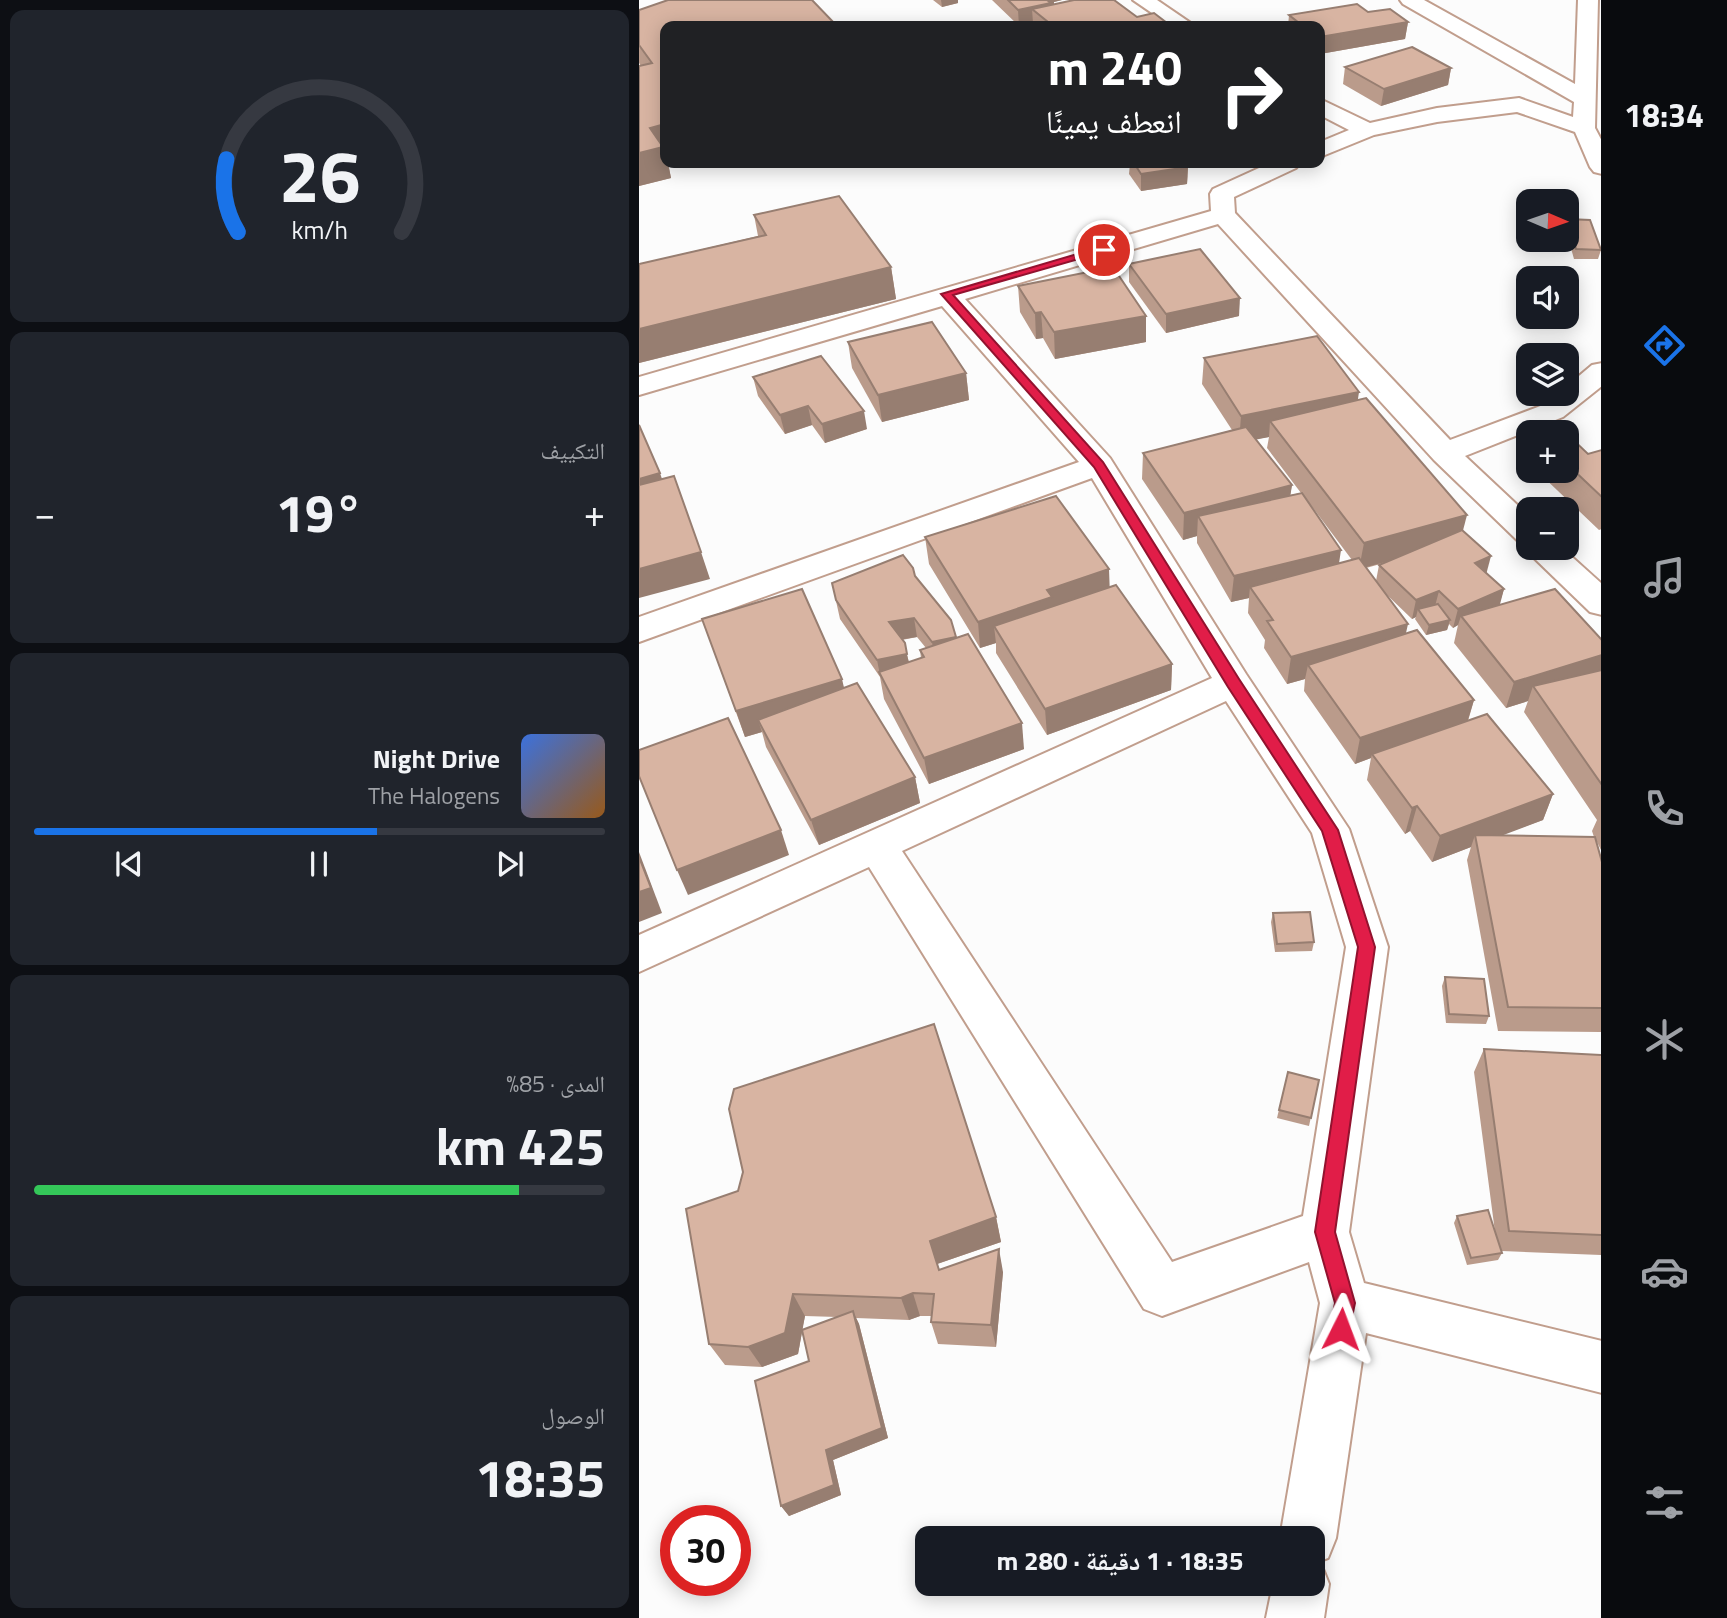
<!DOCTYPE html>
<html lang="ar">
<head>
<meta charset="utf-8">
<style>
	body { margin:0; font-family:"Titillium Web","Noto Naskh Arabic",sans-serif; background:#20242c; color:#f1f3f6; direction:rtl; height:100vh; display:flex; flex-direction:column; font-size:26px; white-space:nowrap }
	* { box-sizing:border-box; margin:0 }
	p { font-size:23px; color:#9ea1a6 }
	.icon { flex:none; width:38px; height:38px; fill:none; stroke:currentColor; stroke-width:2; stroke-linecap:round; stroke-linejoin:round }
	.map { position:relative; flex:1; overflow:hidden; direction:ltr }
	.details { display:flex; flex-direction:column; gap:10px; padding:10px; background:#0d0f14; width:639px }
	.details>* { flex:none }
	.banner { position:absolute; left:21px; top:21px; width:665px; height:147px; border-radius:14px; box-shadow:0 4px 18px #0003; direction:rtl; background:#202124; color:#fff; overflow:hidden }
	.needle { width:46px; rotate:92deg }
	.controls { position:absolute; left:877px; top:189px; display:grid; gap:14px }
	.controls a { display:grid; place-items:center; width:63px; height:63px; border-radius:14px; background:#171b24; box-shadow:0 4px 18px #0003; font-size:35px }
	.speed { position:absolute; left:21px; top:1505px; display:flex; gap:14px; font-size:35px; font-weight:700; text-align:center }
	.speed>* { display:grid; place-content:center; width:91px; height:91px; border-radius:50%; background:#171b24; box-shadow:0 4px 18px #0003; line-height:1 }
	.speed .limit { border:10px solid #d22; background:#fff; color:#111 }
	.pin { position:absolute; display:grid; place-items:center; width:60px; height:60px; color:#fff; margin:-30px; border:4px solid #fff; border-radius:50%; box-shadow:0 2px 7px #0007 }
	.me { position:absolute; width:77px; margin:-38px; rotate:3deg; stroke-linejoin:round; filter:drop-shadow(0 0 5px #0008) }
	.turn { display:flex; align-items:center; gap:24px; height:147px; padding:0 28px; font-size:32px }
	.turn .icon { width:91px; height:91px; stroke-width:2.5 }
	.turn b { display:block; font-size:49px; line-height:60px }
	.big { font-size:52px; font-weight:700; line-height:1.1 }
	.details .tile { flex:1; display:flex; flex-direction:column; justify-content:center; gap:10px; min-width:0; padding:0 24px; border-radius:14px; background:#20242c }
	.details .dial { align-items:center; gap:0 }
	.dial svg { height:182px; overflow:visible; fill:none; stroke:#363941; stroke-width:7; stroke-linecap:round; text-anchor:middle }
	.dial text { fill:#f1f3f6; stroke:none }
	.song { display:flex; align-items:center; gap:21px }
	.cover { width:84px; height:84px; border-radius:10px; background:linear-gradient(135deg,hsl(220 70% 55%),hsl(30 70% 35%)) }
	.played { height:7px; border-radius:4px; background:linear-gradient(90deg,#1a73e8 60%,#363941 60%) }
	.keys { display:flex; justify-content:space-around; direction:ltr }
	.heat { display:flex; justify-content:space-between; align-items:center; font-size:38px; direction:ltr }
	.charge { height:10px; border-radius:5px; background:linear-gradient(90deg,#34c759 85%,#363941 0) }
	.trip { position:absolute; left:276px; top:1526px; width:410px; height:70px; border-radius:14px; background:#171b24; box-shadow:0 4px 18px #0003; font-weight:700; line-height:70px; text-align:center; direction:rtl }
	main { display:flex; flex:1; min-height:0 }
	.tab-bar { display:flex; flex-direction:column; width:126px; justify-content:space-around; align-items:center; background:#090b0e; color:#9ea1a6 }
	.tab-bar .icon { width:49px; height:49px }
	.tab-bar .active { color:#1a73e8 }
	.tab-bar b { font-size:32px; color:#f1f3f6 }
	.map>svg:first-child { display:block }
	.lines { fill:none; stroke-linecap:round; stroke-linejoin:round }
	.street-casing { stroke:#c19e8d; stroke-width:4 }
	.street { fill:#fff; fill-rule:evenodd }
	.wall { fill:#ba9b8b; fill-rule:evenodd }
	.shaded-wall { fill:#977e71 }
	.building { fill:#d8b4a2; stroke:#977e71; stroke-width:2 }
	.route { fill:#e11d48; stroke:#92132f; stroke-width:2 }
</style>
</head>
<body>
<main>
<nav class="tab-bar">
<b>18:34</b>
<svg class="icon active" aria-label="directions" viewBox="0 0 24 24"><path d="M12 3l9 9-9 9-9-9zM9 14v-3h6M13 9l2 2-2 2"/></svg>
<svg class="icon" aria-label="music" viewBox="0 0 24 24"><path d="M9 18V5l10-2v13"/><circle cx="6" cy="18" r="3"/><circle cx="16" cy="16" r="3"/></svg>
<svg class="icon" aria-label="phone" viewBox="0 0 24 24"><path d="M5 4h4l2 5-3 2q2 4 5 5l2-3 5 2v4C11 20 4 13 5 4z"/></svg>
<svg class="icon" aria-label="climate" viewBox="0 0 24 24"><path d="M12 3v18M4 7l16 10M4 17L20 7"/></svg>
<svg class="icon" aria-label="car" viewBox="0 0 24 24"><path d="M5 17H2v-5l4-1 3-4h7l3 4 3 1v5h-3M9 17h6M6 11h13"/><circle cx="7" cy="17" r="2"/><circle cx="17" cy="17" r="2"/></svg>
<svg class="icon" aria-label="filters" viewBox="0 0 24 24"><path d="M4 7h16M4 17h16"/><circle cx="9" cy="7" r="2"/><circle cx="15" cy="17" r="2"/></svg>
</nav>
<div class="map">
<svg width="963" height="1618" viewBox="0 0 963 1618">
	<rect width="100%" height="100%" fill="#fcfcfc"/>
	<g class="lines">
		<g class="street-casing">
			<g id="street">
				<polygon points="494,0 518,0 556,26 532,26"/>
				<polygon points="761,0 785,0 936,84 939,0 959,0 956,128 963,141 963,174 955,172 951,167 936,132 878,112 798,122 735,135 681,157 681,142 710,130 681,115 681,99 731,123 798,108 880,98 934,117 935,102 764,4"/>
				<path d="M631,163H661L657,168L595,197L596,213L811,440L904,405L917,394H928V386L953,365L963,363V386L924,417L826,456L889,515V543L878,540L795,460L579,224L326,299L471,458L607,674L710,829L749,947L710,1232L725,1283L963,1341V1393L727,1333L697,1538L689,1558L678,1562L682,1564L690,1584L685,1618H627L634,1584H674V1538H641L681,1303L670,1262L523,1316L505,1309L230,867L0,972V935L573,678L453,478L0,642V617L440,462L303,306L0,395V377L572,211L571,194L574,189ZM587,701L673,833L707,947L664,1216L533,1262L263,851Z"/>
				<polygon points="889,546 923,548 963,584 963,615 951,612 893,556"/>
			</g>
		</g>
		<use href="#street" class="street"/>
	</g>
	<g class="wall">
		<polygon points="29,0 173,0 198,26 26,26 26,163 29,163 32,178 0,186 0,66 2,66 0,63 0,10"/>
		<polygon points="294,0 319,0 319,3 303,7"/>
		<polygon points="353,0 423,0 415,2 415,4 498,17 532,26 394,26 394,23 380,26"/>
		<polygon points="650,15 769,22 766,39 681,54 681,26 649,26"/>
		<polygon points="706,67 812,68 809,85 742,106 704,84"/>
		<polygon points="491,163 546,163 549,167 548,184 502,191 490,174"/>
		<polygon points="115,215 252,267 257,299 0,363 0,264 119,236"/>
		<polygon points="928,219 962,250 959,259 935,259 928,234"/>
		<polygon points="490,264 600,316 527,333 490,282"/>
		<polygon points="379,286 507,316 507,342 416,359 404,338 397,339 381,312"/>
		<polygon points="209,342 327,373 330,400 243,422 213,368"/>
		<path d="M565,358L719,400L824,531L847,573L865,589L860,605L963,640V852L956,838L963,862V1032L859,1031L828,860L832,847L793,862L771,831L766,834L728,780L732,758L716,764L665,691L666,679L648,684L625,648L626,640L609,613L610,598L592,602L558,543V536L544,540L503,479L504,453L593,430L563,384ZM630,437L628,448L662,493L651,495L653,485L617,439ZM671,504L713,560L700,563ZM745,563L740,565L737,581L727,568ZM747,594L773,619L777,617L776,619L787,635L808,630L810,624L814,628L819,625L815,643L867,708L889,701L885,712L958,820L953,831L955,837L862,835L904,820L914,794L829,721L835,700L767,633Z"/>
		<polygon points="114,377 228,429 186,443 173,425 146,434 119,396"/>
		<polygon points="928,434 949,454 963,450 963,529 960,530 898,471 928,471"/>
		<polygon points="286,537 471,588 533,664 532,690 408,735 357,653 357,643 341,648 290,564"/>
		<path d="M276,576L317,638L385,749L290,784L245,699L241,677L201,619L193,583ZM278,637L287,648L281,650L282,658L270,662L263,640Z"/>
		<polygon points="63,619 205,687 276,777 281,803 180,845 127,747 123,732 106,737"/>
		<polygon points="634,913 675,942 673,951 636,952 632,922"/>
		<polygon points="806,977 850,1016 847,1024 807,1023 803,986"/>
		<polygon points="845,1049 963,1055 963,1255 863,1251 863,1253 859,1260 828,1265 815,1223 818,1216 856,1232 835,1072"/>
		<polygon points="649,1072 680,1080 670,1126 638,1118"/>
		<path d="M99,1191L357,1217L362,1242L298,1264L300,1270L364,1272L357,1347L299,1344L292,1322L293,1316H281L270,1320L217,1318L220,1324L249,1438L194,1460L202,1495L150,1516L142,1506L170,1361L163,1332L159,1354L123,1367L86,1365L70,1344ZM166,1316L198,1317L163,1330Z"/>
	</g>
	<g class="shaded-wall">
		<polygon points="302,0 319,0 319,3 303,7"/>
		<polygon points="401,0 423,0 415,2 415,6 393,9 394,23 380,26 379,10"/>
		<polygon points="769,22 766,39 681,54 681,37"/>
		<polygon points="812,68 809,85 742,106 745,89"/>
		<polygon points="26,124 26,163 29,163 32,178 0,186 0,153 11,128"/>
		<polygon points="549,167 548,184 502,191 502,174"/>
		<polygon points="252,267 257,299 0,363 0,329"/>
		<polygon points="601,298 600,316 527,333 527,314"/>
		<polygon points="402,312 404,338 397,339 396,313"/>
		<polygon points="507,316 507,342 416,359 415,332"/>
		<polygon points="327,373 330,400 243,422 239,395"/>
		<polygon points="720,392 716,419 631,421 630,437 600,443 602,416"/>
		<polygon points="169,406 173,425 146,434 141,415"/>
		<polygon points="225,411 228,429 186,443 183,424"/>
		<polygon points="21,473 30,500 0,509 0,479"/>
		<polygon points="653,485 649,511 559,516 558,536 544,540 545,513"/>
		<polygon points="828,515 821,542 720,569 725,543"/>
		<polygon points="702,550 698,577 611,587 610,598 592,602 595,576"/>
		<polygon points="62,552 71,579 0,598 0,569"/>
		<polygon points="852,556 847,575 836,563"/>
		<polygon points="470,569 471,596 355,626 357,643 341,648 339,622 408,590"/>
		<polygon points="865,589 860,608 822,616 819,625 814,628 819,609"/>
		<polygon points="800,591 795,610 779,609 777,617 773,619 777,600"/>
		<polygon points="275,618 278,637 253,641 250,622"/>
		<polygon points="811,620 808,630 787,635 790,625"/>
		<polygon points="769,624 763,651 669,665 666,679 648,684 652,657"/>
		<polygon points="317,637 319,656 296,660 293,642"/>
		<polygon points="268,654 272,673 241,675 238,660"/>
		<polygon points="963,655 963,677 894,686 889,701 867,708 875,682"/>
		<polygon points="533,664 532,690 408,735 406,709"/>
		<polygon points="203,679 209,705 119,720 123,732 106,737 97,711"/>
		<polygon points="835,700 827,726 733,754 732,758 716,764 721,738"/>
		<polygon points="383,723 385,749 290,784 285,758"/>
		<polygon points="276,777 281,803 180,845 172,820"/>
		<polygon points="914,794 904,820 838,845 836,835 832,847 793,862 801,836"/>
		<polygon points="778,806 771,831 766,834 773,808"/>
		<polygon points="142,830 150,855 49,895 38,870"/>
		<polygon points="0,852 23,913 0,922"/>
		<polygon points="357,1217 362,1242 298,1264 291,1241"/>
		<polygon points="360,1249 364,1272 357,1347 352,1325"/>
		<polygon points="274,1293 281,1316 270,1320 262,1298"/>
		<polygon points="154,1294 166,1316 159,1354 123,1367 109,1347"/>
		<polygon points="214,1311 220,1324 249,1438 194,1460 202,1495 150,1516 142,1506 187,1450"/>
	</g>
	<g class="building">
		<polygon points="29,0 173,0 198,26 26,26 26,124 11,128 24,147 0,153 0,66 13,63 0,45 0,10"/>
		<polygon points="369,0 408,0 412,3 379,10"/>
		<polygon points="435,0 475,0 498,17 515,13 532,26 414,26 393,9"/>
		<polygon points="718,4 729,12 751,9 769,22 681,37 681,26 664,26 650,15"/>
		<polygon points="773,47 812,68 745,89 706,67"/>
		<polygon points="495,163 546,163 549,167 502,174"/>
		<polygon points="200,196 252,267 0,329 0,264 127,235 115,215"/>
		<polygon points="928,219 951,220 962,250 937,249"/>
		<polygon points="561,249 601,298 527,314 490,264"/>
		<polygon points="474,267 507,316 415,332 402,312 396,313 379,286"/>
		<polygon points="293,322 327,373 239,395 209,342"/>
		<polygon points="678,336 720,392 602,416 565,358"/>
		<polygon points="182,356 225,411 183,424 169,406 141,415 114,377"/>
		<polygon points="727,398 828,515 725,543 631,421"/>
		<polygon points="0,425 21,473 0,479"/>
		<polygon points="607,427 653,485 545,513 504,453"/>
		<polygon points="928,434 949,454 963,450 963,497 928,464"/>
		<polygon points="35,476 62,552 0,569 0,485"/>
		<polygon points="663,493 702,550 595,576 559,516"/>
		<polygon points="417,496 470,569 408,590 413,597 339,622 286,537"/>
		<polygon points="823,530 852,556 836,563 865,589 819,609 800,591 777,600 740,565"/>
		<polygon points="264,555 274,568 276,576 312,620 317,637 293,642 275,618 250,622 266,643 268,654 238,660 197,600 193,583"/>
		<polygon points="720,558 769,624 652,657 628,621 634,620 611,587"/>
		<polygon points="477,585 533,664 406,709 355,626"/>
		<polygon points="163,589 203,679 97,711 63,619"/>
		<polygon points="916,589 963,640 963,655 875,682 822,616"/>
		<polygon points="799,604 811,620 790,625 779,609"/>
		<polygon points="778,630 835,700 721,738 669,665"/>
		<polygon points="329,634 383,723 285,758 240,672 285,657 281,650"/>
		<polygon points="963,670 963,785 894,686"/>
		<polygon points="218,683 276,777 172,820 119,720"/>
		<polygon points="848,714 914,794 801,836 778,806 773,808 733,754"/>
		<polygon points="89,718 142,830 38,870 0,776 0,750"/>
		<polygon points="836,835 956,837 963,862 963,1008 869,1007"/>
		<polygon points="0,857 12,888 0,892"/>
		<polygon points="671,912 675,942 638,944 634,913"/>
		<polygon points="806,977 845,979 850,1016 810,1014"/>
		<polygon points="295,1024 357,1217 291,1241 300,1270 360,1249 352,1325 292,1322 295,1294 274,1293 262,1298 154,1294 146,1333 109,1347 70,1344 47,1209 99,1191 104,1172 90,1109 95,1089"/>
		<polygon points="845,1049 963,1055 963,1235 870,1231"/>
		<polygon points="649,1072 680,1080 672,1118 640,1110"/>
		<polygon points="849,1210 863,1253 832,1258 818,1216"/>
		<polygon points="214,1311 243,1428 187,1450 195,1485 142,1506 116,1381 170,1361 163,1330"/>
	</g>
	<polygon class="route" points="462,247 471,250 314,295 464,462 600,679 699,830 736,947 696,1232 716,1303 709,1336 702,1339 695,1336 691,1329 696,1303 676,1232 719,947 683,831 589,687 455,467 302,294"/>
</svg>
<div class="controls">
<a><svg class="needle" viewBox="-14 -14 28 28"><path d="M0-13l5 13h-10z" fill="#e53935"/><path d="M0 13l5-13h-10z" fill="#9ea1a6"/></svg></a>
<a><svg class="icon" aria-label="sound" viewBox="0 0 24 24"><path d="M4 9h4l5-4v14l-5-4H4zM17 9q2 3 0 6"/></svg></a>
<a><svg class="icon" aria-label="layers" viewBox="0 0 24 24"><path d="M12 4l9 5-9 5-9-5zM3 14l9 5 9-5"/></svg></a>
<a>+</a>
<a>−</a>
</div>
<div class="speed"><div class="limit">30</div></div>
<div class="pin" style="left:465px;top:250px;background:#d93025"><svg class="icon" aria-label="arrive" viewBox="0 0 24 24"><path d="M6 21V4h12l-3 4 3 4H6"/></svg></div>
<svg class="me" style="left:702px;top:1329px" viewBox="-20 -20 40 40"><path d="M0-17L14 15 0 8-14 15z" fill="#e11d48" stroke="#fff" stroke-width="4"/></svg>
<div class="trip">18:35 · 1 دقيقة · 280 m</div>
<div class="banner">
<div class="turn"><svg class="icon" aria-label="right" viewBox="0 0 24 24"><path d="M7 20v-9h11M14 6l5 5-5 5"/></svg><div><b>240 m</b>انعطف يمينًا</div></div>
</div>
</div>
<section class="details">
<div class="tile dial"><svg viewBox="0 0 100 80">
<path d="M14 69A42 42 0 1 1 86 69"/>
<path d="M14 69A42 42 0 0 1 9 37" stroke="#1a73e8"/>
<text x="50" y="56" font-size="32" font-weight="700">26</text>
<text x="50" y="72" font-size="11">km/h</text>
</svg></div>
<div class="tile"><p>التكييف</p>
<div class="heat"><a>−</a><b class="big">19°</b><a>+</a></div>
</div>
<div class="tile">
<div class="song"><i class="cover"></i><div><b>Night Drive</b><p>The Halogens</p></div></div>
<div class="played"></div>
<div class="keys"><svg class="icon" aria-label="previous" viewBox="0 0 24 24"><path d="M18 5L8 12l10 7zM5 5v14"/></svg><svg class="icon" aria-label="pause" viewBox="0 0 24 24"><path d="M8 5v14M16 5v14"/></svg><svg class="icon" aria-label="next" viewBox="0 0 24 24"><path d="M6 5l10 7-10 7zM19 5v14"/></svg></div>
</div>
<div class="tile"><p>المدى · 85%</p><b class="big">425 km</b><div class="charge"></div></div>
<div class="tile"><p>الوصول</p><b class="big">18:35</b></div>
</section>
</main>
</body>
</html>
